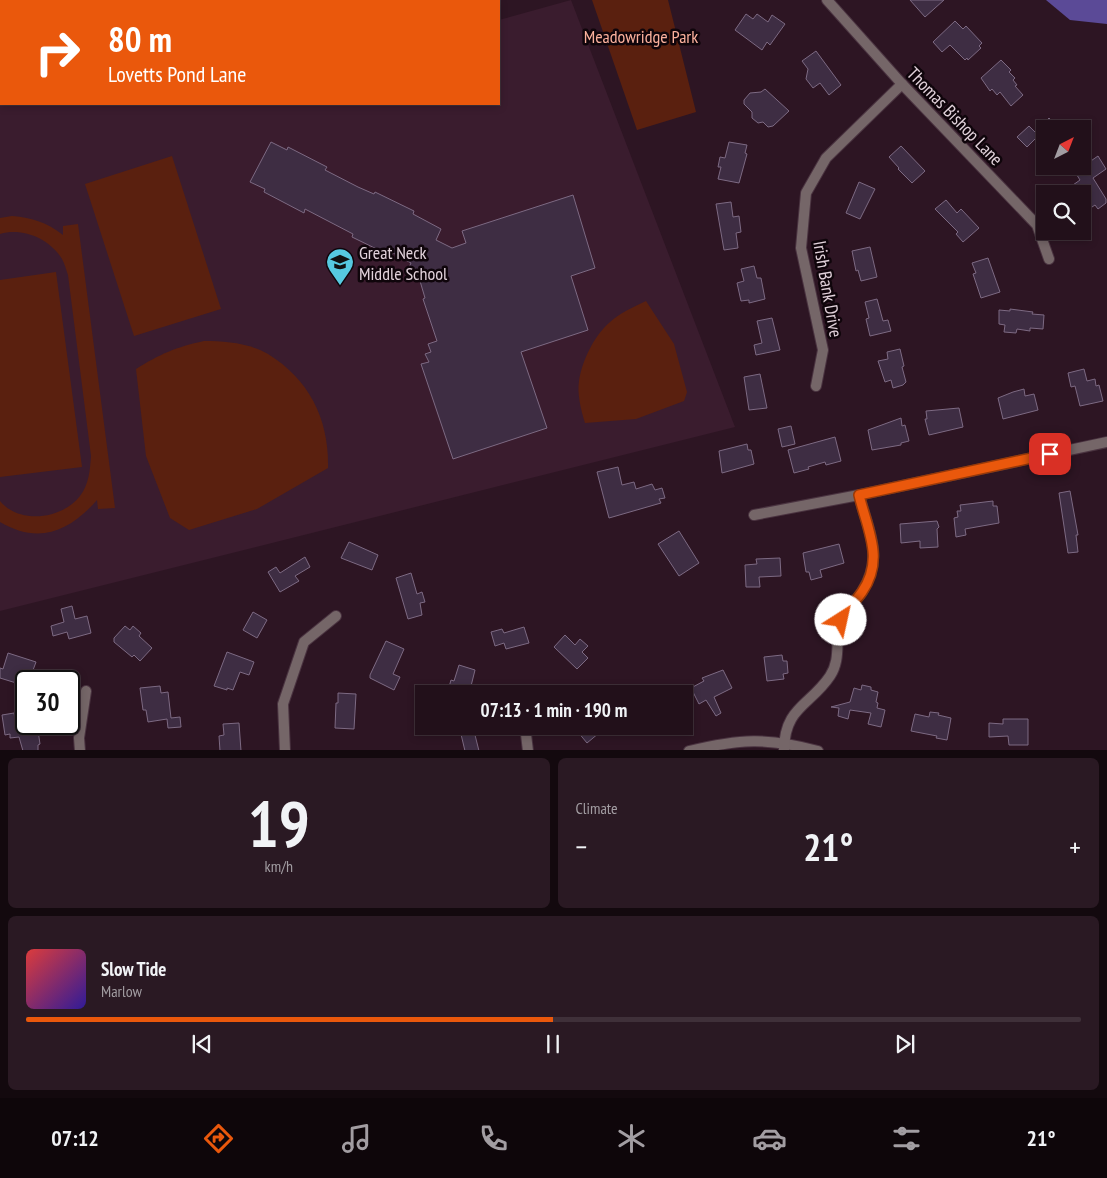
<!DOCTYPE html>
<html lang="en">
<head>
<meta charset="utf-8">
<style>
	body { margin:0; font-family:"PT Sans Narrow",sans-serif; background:#2a1923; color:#f1f3f6; height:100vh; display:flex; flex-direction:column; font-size:19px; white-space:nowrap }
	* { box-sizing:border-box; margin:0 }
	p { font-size:16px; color:#a29da2 }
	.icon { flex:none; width:28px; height:28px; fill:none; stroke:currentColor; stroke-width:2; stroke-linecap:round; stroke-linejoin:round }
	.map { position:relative; height:750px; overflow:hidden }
	.drawer { display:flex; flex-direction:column; gap:8px; padding:8px; background:#13090e; flex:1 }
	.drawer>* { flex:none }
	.top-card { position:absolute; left:0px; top:0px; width:500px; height:105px; box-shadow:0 2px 8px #0003,0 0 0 1px #3f3039; background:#ea580c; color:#fff; overflow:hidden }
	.needle { width:32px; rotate:42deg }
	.fabs { position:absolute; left:1036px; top:120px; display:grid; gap:10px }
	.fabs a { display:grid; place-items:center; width:55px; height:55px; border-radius:0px; background:#22101a; box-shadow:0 2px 8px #0003,0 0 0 1px #3f3039; font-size:25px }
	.speed { position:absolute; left:15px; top:670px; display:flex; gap:10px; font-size:25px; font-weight:700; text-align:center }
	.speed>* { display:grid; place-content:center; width:65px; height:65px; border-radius:50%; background:#22101a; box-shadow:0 2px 8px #0003,0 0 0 1px #3f3039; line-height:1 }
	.speed .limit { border:2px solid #111; border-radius:8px; background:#fff; color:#111 }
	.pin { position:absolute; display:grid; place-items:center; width:42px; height:42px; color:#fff; margin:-21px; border-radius:10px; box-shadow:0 2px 8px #0006 }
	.me { position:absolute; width:55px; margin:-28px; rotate:35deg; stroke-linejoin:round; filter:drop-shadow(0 0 4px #0008) }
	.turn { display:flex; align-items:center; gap:18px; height:105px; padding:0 25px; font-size:22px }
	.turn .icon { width:65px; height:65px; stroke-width:2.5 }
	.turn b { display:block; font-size:35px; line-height:42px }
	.big { font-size:38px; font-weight:800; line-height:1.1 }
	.drawer .card { flex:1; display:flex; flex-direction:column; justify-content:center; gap:8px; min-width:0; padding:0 18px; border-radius:8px; background:#2a1923 }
	.drawer .dial { align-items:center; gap:0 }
	.dial b { font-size:65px; line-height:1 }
	.song { display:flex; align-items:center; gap:15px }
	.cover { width:60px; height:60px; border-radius:8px; background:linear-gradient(135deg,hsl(0 70% 55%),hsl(250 70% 35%)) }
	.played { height:5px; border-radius:2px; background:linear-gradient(90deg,#ea580c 50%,#3f3039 50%) }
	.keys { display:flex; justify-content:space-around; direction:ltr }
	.heat { display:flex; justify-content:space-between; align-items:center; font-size:28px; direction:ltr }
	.drawer .tiles { flex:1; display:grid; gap:8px; grid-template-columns:1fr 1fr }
	.card:last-child { grid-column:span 2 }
	.trip { position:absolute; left:415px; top:685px; width:278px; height:50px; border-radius:0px; background:#22101a; box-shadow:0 2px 8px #0003,0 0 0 1px #3f3039; font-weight:800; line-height:50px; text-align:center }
	.tabs { display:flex; height:80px; justify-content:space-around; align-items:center; background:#0e060a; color:#a29da2 }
	.tabs .icon { width:35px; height:35px }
	.tabs .selected { color:#ea580c }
	.tabs b { font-size:22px; color:#f1f3f6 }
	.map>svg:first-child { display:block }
	.built { fill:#3a1c2e }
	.green { fill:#5a200f }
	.water { fill:#5b4a97 }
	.building { fill:#3e2d43; stroke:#7d6a83 }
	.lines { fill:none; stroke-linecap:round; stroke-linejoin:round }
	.minor-casing { stroke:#4a3340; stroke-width:12 }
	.minor { stroke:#756668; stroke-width:10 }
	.route-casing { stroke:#983908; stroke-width:12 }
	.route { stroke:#ea580c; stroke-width:9 }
	.labels { text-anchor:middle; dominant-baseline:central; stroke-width:5; stroke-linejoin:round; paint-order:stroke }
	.park-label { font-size:18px; fill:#fbb19d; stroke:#0f050b }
	.street-label { font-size:18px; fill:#e2d2db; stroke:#0f050b }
	.poi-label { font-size:18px; fill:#e2d2db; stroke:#0f050b; text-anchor:start }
</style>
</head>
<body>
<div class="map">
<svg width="1107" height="751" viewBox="0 0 1107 751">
	<rect width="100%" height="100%" fill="#2d1523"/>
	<polygon class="built" points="0,0 351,1 1,1 1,104 499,104 499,20 571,0 735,427 0,611"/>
	<g class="green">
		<polygon points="592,0 668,0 696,112 637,130"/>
		<polygon points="172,156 221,309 134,336 85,184"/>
		<path d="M12,216C33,218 46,222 63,235V226L78,224L115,508L98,509L97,500C70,531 39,545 0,522V501C20,525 62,519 80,496C89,484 90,470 91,456L68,275C66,270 65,264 62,259C50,239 23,227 0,234V218Z"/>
		<polygon points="56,272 82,467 0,477 0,280"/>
		<path d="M646,301L674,344L687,392L684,401L636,419L585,423C581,410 577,394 579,381C582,361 594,336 609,323C619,313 634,307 646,301Z"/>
		<path d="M204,341C225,341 249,343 268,354C310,380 329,420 328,468L257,509L189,530L170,518L146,456L136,369C160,354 176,347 204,341Z"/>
	</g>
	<polygon class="water" points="1046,0 1107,0 1107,24 1070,20"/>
	<g class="building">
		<polygon points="910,0 944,0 925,17"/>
		<polygon points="746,14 753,19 757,14 768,22 772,15 785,24 770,45 767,42 762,50 735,30"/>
		<polygon points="955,21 963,29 966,26 982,43 979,46 981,48 968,60 967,58 965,60 950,45 942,52 933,42"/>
		<polygon points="816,51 841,85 829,95 820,83 813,88 806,79 808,69 802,61"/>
		<polygon points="1001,60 1011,70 1009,72 1015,78 1013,80 1017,85 1015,86 1023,95 1011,106 1000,92 997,95 992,89 990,91 981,78"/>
		<polygon points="765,89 789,111 773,126 768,127 763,122 758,123 752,118 752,112 744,104 744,100 750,93 761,92"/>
		<polygon points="1049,118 1060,129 1045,129 1045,147 1036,138 1027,147 1017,137 1029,126 1035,132"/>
		<polygon points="271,142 287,150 288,147 327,167 325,170 358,187 374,194 375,192 414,211 413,214 441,229 436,240 452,248 466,243 462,231 573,195 595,268 571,276 588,330 521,352 547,428 453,459 421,364 429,362 425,354 431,352 428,344 437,341 423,299 425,298 420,281 406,274 411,263 393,253 391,256 352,237 353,234 305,209 304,213 264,192 265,189 250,182"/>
		<polygon points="729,142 747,145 745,153 747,154 739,183 718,179 721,167 718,167 720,157 725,158"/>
		<polygon points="901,146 925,171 912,183 898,169 899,168 889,157"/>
		<polygon points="1098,156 1106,169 1093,178 1106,199 1106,203 1098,209 1095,205 1089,209 1082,200 1082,194 1079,194 1073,185 1080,180 1075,172"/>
		<polygon points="859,182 875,189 860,219 846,213"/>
		<polygon points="946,200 957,213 961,209 979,228 963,242 956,234 958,232 935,209"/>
		<polygon points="731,202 733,217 739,216 741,232 736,233 738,248 724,250 716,204"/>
		<polygon points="870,247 877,277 861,281 858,270 856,271 852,251"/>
		<polygon points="988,258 1000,292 981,298 973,274 976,273 972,263"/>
		<polygon points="754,266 757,278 761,278 765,299 749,303 749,300 741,301 737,283 744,281 741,269"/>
		<polygon points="877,299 883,321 888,320 891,331 870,336 866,319 869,318 865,302"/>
		<polygon points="1010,309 1033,312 1032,314 1044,315 1043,329 1030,328 1030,331 1017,329 1016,333 1004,332 1005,325 999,324 999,310 1010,311"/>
		<polygon points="772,318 780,350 756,355 754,345 762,343 757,321"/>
		<polygon points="900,349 904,366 902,367 906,382 903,385 893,388 891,380 885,382 878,361 888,359 887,352"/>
		<polygon points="1084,369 1087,381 1095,379 1096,386 1099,385 1103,401 1080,406 1075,386 1071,387 1068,373"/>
		<polygon points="760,374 767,408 749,410 744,377"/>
		<polygon points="1024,389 1025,396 1034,394 1038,410 1003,419 998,398 1013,392"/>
		<polygon points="959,408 963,427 929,435 925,419 927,419 926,411"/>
		<polygon points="901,418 902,426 905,425 909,441 901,443 901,445 872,450 868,430"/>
		<polygon points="791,426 795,444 782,447 778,429"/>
		<polygon points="835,437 841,461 826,465 825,462 808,467 809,469 794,473 788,450"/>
		<polygon points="747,444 748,450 751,450 754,464 722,473 719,451"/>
		<polygon points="618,467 622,485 634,482 636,489 652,484 655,490 662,488 665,498 659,499 661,503 609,518 597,472"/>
		<polygon points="1070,491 1078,535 1076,535 1078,552 1068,553 1059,493"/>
		<polygon points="993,501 993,506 997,506 999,523 965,529 966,535 956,537 954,518 958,517 957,511 961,511 960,505"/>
		<polygon points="937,521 939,527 937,529 938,547 920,548 920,541 901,543 900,524"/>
		<polygon points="679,531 699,563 679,576 658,544"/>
		<polygon points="349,542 378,555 372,570 341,558"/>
		<polygon points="839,544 844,563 820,570 822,577 811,580 809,572 806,572 803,553"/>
		<polygon points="305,557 310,567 295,576 299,581 280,592 268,572 276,567 280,573"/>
		<polygon points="780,558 781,576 759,577 760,587 746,587 745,565 757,564 756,559"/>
		<polygon points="411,573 417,594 422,592 425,602 420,603 422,615 408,619 396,578"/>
		<polygon points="72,606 75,619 87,616 91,633 69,639 67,632 53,636 51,626 64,622 61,609"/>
		<polygon points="253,612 267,620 257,638 243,630"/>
		<polygon points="125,626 130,630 133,626 141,633 139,636 152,648 140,661 134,655 132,657 114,642 114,638"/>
		<polygon points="524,627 529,643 506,649 504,643 495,646 491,632 502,629 504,633"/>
		<polygon points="565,635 575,645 580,639 588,646 582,652 588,658 577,669 554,647"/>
		<polygon points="386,641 404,649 393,674 400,677 394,690 370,678 370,675"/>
		<polygon points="227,652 254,662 249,675 240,672 233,690 227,688 227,690 214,686"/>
		<polygon points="8,653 36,662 29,681 26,681 26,686 0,678 0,668 3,669"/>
		<polygon points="782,655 783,661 787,661 788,673 783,674 784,679 767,681 764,657"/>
		<polygon points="459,665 475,670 469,694 447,694 451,680 454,681"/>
		<polygon points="723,670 732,688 714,697 721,713 716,716 706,700 699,704 691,688 704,681 702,678"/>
		<polygon points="862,685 871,687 871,690 878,692 876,702 878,703 877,708 885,710 881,727 868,724 871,713 850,710 848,719 838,716 839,708 831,707 850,702 854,688 861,690"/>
		<polygon points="160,686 161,693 168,692 171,718 180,717 181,727 168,728 167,719 148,722 146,710 143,710 140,688"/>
		<polygon points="338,693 356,694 354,729 335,728 336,703 338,703"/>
		<polygon points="930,712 939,713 938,715 951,718 947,740 936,738 937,736 911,731 915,714 929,717"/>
		<polygon points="14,713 15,719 26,717 26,724 37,724 40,744 38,745 38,751 23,751 19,737 10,738 10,734 5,735 2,715"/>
		<polygon points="1003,719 1028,719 1028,745 1009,745 1008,736 989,737 989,723 1003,724"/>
		<polygon points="239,723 241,751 220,751 219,736 224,735 223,724"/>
		<polygon points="573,726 594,726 599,733 587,743"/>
		<polygon points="473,727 479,751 465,751 460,730"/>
	</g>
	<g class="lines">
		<g class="minor-casing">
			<g id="minor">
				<polyline points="827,0 902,84 1037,225 1049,259"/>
				<polyline points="816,386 823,350 801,248 806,193 826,158 902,84"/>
				<polyline points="754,515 859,495 1107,442"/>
				<polyline points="525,726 528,751"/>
				<polyline points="80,751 79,738 86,691"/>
				<polyline points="285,751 283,704 304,642 336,616"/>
				<path d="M689,751C739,739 767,737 818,751"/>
				<path d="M784,751C784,707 810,706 830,676C842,658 834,639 841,621C846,608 857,601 863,590C884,556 868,530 859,495"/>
			</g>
		</g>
		<use href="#minor" class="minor"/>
	</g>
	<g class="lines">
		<g class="route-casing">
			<path id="route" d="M841,620C847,609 855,602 862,592C885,559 867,529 859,495L1050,454"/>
		</g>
		<use href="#route" class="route"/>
	</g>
	<defs>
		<g id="school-pin" transform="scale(1.4375)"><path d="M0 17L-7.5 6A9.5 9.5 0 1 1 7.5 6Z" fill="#56c9e0" stroke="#0f050b"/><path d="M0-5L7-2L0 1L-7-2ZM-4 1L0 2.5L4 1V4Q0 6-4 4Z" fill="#111"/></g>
	</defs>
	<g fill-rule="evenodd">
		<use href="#school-pin" x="340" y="262"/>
	</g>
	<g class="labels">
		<g class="park-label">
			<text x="641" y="36">Meadowridge Park</text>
		</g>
		<g class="street-label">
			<text transform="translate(955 116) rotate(46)">Thomas Bishop Lane</text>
			<text transform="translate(828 289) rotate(80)">Irish Bank Drive</text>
		</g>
		<g class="poi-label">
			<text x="359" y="252">Great Neck<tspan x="359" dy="21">Middle School</tspan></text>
		</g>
	</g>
</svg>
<div class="fabs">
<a><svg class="needle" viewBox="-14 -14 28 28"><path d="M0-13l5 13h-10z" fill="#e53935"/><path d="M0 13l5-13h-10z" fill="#a29da2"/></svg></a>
<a><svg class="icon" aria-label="search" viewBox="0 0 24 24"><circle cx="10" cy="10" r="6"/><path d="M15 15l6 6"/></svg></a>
</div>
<div class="speed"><div class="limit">30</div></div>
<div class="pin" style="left:1050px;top:454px;background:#d93025"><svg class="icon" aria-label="arrive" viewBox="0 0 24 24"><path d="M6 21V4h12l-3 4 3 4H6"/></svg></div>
<svg class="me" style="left:841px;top:620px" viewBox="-20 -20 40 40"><circle r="19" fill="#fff"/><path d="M0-13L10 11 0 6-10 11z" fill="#ea580c"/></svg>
<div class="trip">07:13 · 1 min · 190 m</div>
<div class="top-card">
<div class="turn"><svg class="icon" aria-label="right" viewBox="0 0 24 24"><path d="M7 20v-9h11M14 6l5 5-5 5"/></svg><div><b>80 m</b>Lovetts Pond Lane</div></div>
</div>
</div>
<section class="drawer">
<div class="tiles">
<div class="card dial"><b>19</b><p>km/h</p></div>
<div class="card"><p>Climate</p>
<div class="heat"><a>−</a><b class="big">21°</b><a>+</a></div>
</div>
<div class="card">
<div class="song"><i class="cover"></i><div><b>Slow Tide</b><p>Marlow</p></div></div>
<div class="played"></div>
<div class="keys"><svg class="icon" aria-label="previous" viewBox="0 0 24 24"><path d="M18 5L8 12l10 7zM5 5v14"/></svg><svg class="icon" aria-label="pause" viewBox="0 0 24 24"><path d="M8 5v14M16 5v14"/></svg><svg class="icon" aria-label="next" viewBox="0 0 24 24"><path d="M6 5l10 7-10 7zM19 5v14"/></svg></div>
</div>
</div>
</section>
<nav class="tabs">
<b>07:12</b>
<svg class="icon selected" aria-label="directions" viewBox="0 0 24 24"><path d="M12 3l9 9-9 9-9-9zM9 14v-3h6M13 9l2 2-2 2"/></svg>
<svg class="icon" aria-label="music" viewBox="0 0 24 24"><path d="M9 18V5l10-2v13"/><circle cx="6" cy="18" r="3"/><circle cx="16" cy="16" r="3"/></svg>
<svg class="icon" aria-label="phone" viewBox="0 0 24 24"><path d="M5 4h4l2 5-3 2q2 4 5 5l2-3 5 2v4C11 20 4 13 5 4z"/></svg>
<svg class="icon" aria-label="climate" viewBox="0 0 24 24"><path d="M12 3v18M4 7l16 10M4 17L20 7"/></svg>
<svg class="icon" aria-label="car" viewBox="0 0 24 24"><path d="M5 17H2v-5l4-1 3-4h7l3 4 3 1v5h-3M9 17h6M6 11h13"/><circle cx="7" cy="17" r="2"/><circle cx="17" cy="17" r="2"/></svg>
<svg class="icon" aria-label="filters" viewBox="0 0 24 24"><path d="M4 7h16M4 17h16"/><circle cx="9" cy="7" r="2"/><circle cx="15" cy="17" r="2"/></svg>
<b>21°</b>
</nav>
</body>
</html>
